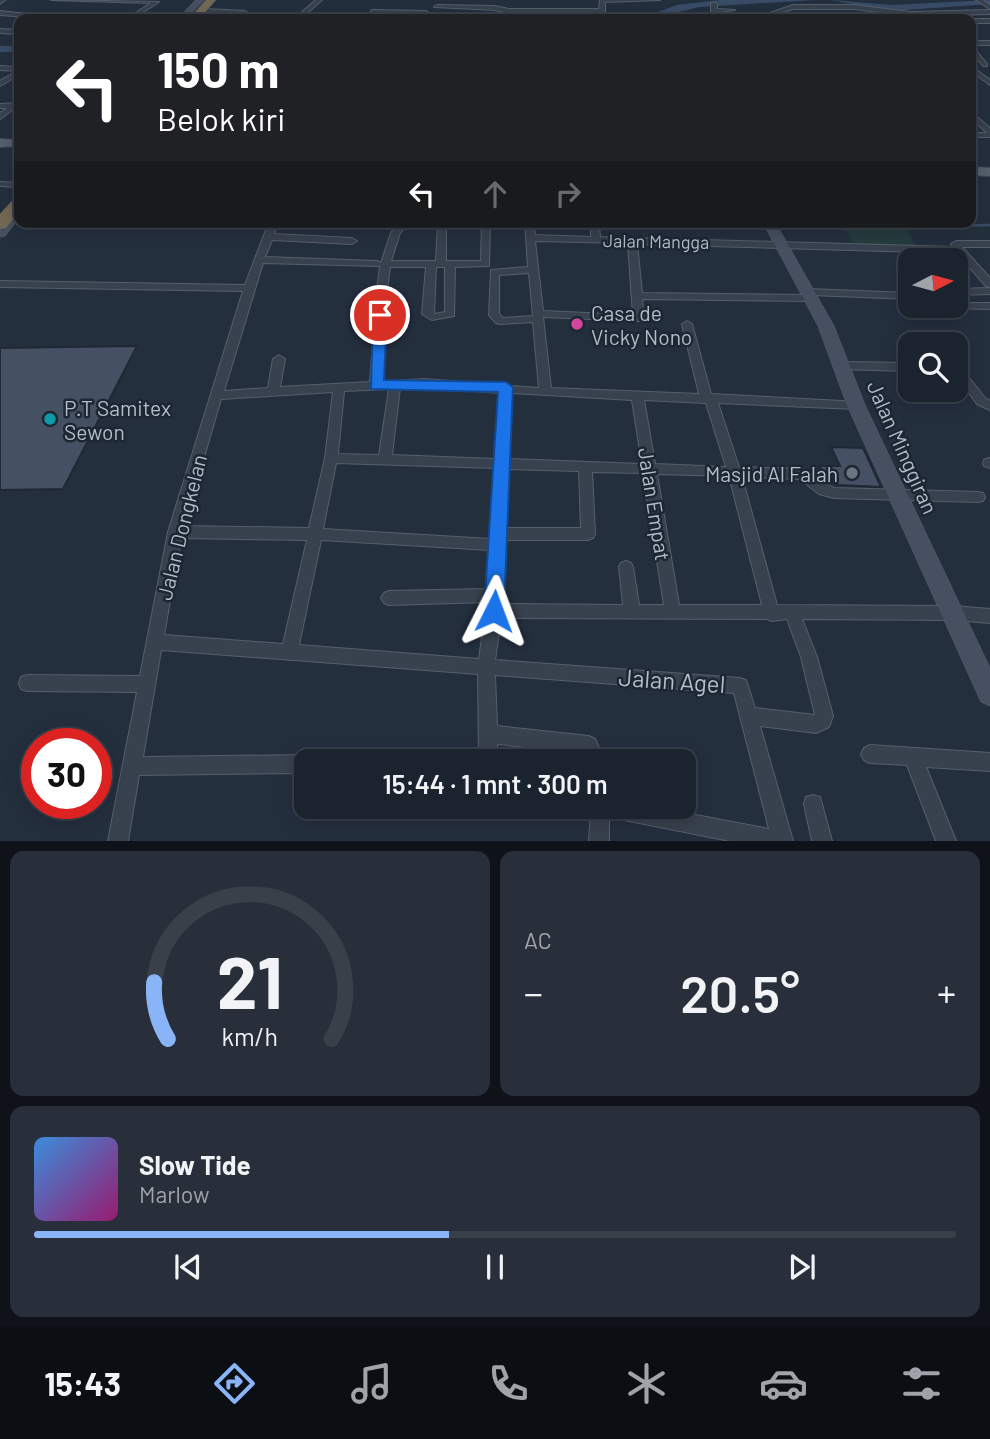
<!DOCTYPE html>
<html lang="id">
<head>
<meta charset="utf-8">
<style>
	body { margin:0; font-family:Barlow,sans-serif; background:#282f3a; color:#f1f3f6; height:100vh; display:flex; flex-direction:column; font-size:26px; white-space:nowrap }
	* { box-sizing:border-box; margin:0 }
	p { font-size:23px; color:#a0a4aa }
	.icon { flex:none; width:38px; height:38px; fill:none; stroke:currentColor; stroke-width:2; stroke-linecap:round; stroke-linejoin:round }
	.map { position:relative; height:841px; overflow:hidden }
	.panel { display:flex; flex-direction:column; gap:10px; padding:10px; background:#0f1319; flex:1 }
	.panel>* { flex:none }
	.top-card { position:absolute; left:14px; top:14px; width:962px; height:214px; border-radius:14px; box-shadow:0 4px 18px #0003,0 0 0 2px #39404a; background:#202124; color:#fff; overflow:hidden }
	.needle { width:46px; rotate:84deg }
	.controls { position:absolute; left:898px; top:248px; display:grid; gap:14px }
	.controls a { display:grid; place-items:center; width:70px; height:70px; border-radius:14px; background:#1b232e; box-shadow:0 4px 18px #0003,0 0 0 2px #39404a; font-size:35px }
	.speed { position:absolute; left:21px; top:728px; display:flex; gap:14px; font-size:35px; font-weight:700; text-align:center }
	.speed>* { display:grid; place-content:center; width:91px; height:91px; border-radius:50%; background:#1b232e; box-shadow:0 4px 18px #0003,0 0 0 2px #39404a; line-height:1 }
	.speed .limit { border:10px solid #d22; background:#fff; color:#111 }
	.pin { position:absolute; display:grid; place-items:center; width:60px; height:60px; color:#fff; margin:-30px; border:4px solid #fff; border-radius:50%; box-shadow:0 2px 7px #0007 }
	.me { position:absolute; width:77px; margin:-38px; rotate:3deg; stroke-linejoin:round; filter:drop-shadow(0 0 5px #0008) }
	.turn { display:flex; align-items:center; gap:24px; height:147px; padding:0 28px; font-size:32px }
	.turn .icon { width:91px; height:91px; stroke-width:2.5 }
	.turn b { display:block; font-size:49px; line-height:60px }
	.lanes { display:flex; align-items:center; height:66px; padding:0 28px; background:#0003; justify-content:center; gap:35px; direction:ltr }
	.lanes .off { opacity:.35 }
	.big { font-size:52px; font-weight:600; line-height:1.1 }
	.panel .tile { flex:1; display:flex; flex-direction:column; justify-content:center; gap:10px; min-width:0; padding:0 24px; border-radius:14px; background:#282f3a }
	.panel .dial { align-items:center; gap:0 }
	.dial svg { height:182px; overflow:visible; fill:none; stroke:#39404a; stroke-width:7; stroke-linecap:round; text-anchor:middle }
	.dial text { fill:#f1f3f6; stroke:none }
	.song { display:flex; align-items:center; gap:21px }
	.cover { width:84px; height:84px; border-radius:10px; background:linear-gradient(135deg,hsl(210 70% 55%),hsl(320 70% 35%)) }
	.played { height:7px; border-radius:4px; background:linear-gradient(90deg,#8ab4f8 45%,#39404a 45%) }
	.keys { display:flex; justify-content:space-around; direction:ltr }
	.heat { display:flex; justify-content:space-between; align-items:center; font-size:38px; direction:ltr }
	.panel .tiles { flex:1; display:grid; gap:10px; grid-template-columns:1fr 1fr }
	.tile:last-child { grid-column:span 2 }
	.trip { position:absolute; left:294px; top:749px; width:402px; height:70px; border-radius:14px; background:#1b232e; box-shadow:0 4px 18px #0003,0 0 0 2px #39404a; font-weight:600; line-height:70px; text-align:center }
	.tabs { display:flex; height:112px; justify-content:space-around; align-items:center; background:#0b0e12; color:#a0a4aa }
	.tabs .icon { width:49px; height:49px }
	.tabs .active { color:#8ab4f8 }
	.tabs b { font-size:32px; color:#f1f3f6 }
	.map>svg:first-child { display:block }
	.green { fill:#263c3f }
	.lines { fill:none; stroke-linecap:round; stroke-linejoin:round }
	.stream { stroke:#394c67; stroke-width:2.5 }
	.river { fill:#394c67; fill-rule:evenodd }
	.building { fill:#455162; stroke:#1f2835; stroke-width:2 }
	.street-casing { stroke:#565f6c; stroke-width:2 }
	.secondary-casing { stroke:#565f6c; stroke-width:1 }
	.primary-casing { stroke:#414a57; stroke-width:2 }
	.highway-casing { stroke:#434c59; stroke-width:1 }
	.street { fill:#38414e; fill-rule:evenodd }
	.secondary { fill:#465061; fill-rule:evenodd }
	.primary { fill:#56606e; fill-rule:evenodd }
	.highway { fill:#746855; fill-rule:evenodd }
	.route { fill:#1a73e8; stroke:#114b97; stroke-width:2 }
	.hotel-dot { fill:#d1479c; stroke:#1d2633; stroke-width:2.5 }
	.culture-dot { fill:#0f9aa8; stroke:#1d2633; stroke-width:2.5 }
	.worship-dot { fill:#6b7280; stroke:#1d2633; stroke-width:2.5 }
	.labels { text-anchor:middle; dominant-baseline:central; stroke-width:5; stroke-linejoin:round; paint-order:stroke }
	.far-street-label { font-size:18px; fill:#b4bcc9; stroke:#1d2633 }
	.poi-label { font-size:21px; fill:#b4bcc9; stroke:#1d2633; text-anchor:start }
	.street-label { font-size:21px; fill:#b4bcc9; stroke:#1d2633 }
	.near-street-label { font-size:24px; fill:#b4bcc9; stroke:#1d2633 }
</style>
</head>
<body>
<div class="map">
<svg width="990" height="841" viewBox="0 0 990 841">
	<rect width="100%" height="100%" fill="#242f3e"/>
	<polygon class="green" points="841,222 903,222 917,249 855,246"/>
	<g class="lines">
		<g class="stream">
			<polyline points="164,222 299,222"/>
			<polyline points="885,222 921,227 990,225"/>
		</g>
		<g class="river">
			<polygon points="720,0 814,0 699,7 651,19 639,19 677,5"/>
			<polygon points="830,0 892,5 990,0 990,4 892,11"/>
			<rect x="0" y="46" width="19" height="6"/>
		</g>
	</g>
	<g class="building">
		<polygon points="137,346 63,489 0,490 0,348"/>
		<polygon points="831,447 863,448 881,487 838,485 835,479 825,479 820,466 840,466"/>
	</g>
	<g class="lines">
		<g class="street-casing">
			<g id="street">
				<polygon points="0,0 5,0 0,4"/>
				<polygon points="51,0 159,2 132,19 126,19 151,3"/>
				<polygon points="316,0 322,0 300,19 294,19"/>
				<polygon points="600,0 660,0 605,2 605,11 602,13 509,13 495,10 434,7 437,5 495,6 509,9 599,9"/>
				<polygon points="976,0 983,0 990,5 990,9"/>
				<polygon points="714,2 717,4 717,9 735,10 718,12 725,19 719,19 711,11 711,4"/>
				<polygon points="793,5 854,5 911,12 990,10 990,14 911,16 854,9 793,9 761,19 753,19"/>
				<polygon points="205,9 245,11 248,13 245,15 203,12"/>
				<polygon points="372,10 426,11 429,13 426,15 370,13"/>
				<polygon points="0,11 55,17 58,19 0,15"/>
				<polygon points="790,15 829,17 832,19 783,19"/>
				<rect x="971" y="19" width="19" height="4"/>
				<polygon points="0,29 19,30 19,34 0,33"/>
				<polygon points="19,41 19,47 14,46 14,44"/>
				<rect x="971" y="41" width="19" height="4"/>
				<polygon points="971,45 987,64 987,66 983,66 971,51"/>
				<polygon points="0,66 19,67 19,75 0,86 0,81 17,71 0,70"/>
				<polygon points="971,66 990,80 990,85 971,71"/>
				<polygon points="19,103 19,107 16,107 0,119 0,113 7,108 0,108 0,104"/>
				<polygon points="971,112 990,128 990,137 971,137 971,133 987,133 971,118"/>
				<polygon points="0,182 19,183 19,187 0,186"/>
				<path d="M269,222H278L274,234L352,238L357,241L352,244L272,240L265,257L377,261L381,263L391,233L400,222H409L400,233L391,261H436L438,222H446V261H481L482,222H490L489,266L455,267L454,316L432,320L422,314L426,267H390L386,298L382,382L424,379L501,385L506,383L511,386L539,388L533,322L500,324L496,323L489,315L491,270L528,267L525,222H533L535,235L591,237V222H641L645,225L641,228L599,227L600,237L953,247L951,244L956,241H990V247H962L990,278V287L986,286L957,253L637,244L642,293L808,295L803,292L808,289L910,293V299L812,295L816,298L811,301L642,299L644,318L639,321L543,317L551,388L699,394L682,324L687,321L692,324L711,394L860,402L862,405L856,409L718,403L739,467L803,469L834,488L978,492L983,493L985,497L983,501L978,502L834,498L819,494L800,479L742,477L777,605L954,606L990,609V623L954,620L802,619L817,657L833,716L829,727L816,733L760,726L793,841H730L609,817V841H589L591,807H654L769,829L734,693L495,675L497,726L589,736L595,739L605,761H587L584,753L497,744V761H479L478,674L161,650L143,757L306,755L312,758L314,761H306V773L139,775L128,841H108L137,692L27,691L21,689L19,683L21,677L27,675L140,676L168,532L243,291L0,287V281L245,285ZM535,241L628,243L633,315L543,311ZM263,263L380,266L376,298L370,382L280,387L285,359L279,355L273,359L268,388L224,391ZM436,267H445V312L434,314ZM529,273L533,316L503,318L499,314V275ZM424,387L500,393L496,459L392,455L400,388ZM389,389L379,455L338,454L344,391ZM333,392L325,458L309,528L184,526L221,399ZM512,393L632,400L642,464L509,459ZM644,400L706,403L726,467L655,464ZM336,463L495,468L491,539L323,529ZM508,469L579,471L581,528H505ZM592,472L643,473L664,605H639L633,567L631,563L626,561L621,563L619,567L623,605L502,604L505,540H588L593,538L595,534ZM657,474L729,476L762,605H679ZM181,538L307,540L283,644L164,635ZM321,540L490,550L488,589L389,591L384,593L381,598L384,603L389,605L487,602L479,659L299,645ZM501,618L767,619L772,621L787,619L801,657L815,715L755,708L746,680L740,678L495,660Z"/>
				<polygon points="706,223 771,223 775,226 771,229 703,228 703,224"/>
				<polygon points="990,288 990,294 956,295 956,289"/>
				<polygon points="956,303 990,303 990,309 952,308 951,306 956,306"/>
				<polygon points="842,362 910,363 910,371 838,369 836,366 838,363"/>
				<polygon points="956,365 960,366 985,398 990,401 990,410 977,404 956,376"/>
				<polygon points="989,458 990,458 990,468 984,466 983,463 984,460"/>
				<polygon points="870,745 990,753 990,771 926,767 956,841 936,841 907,765 870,763 864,760 861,754 864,748"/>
				<polygon points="813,795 820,797 832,841 812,841 804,804 806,797"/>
			</g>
		</g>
		<g class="secondary-casing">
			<g id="secondary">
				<polygon points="196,0 204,0 186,19 178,19"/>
				<polygon points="19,207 19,218 5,236 0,237 0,225 15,208"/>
				<polygon points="763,222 775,222 834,326 865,405 990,668 990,706 981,702 847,405 818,326"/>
			</g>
		</g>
		<g class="primary-casing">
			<g id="primary">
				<polygon points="0,139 19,140 19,146 0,147"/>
				<polygon points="971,167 990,168 990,176 971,175"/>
			</g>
		</g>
		<g class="highway-casing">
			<g id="highway">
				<polygon points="206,0 216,0 199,19 189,19"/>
				<polygon points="19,198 19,212 6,228 0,229 0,214 13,200"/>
			</g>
		</g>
		<use href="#street" class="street"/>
		<use href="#secondary" class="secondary"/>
		<use href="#primary" class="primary"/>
		<use href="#highway" class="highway"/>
	</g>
	<polygon class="route" points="380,311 387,315 384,380 506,382 513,387 504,611 501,618 494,620 487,618 484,611 498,392 371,389 373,315"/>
	<circle class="hotel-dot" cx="577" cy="324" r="7"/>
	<circle class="culture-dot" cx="50" cy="419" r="7"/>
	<circle class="worship-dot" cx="852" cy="473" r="7"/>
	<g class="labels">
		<g class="far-street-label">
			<text transform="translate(656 241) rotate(1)">Jalan Mangga</text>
		</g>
		<g class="poi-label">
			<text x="591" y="312">Casa de<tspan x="591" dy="24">Vicky Nono</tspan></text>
			<text x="64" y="407">P.T Samitex<tspan x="64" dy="24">Sewon</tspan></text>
			<text x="838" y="473" text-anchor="end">Masjid Al Falah</text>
		</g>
		<g class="street-label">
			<text transform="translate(903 447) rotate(66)">Jalan Minggiran</text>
			<text transform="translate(655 504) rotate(81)">Jalan Empat</text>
			<text transform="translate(181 527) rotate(-76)">Jalan Dongkelan</text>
		</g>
		<g class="near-street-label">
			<text transform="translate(672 680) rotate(4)">Jalan Agel</text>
		</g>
	</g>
</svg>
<div class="controls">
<a><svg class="needle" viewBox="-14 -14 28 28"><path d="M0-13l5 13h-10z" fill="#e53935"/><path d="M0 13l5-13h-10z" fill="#a0a4aa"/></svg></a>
<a><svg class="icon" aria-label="search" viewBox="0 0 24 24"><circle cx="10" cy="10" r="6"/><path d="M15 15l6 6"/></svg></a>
</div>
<div class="speed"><div class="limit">30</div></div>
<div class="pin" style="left:380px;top:315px;background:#d93025"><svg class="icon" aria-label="arrive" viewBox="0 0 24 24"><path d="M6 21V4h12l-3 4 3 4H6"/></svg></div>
<svg class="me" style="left:494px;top:611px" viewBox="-20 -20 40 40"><path d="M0-17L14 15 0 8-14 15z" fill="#1a73e8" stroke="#fff" stroke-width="4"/></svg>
<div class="trip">15:44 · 1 mnt · 300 m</div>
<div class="top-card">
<div class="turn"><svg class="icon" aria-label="left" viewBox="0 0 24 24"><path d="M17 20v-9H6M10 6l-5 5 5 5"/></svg><div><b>150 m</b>Belok kiri</div></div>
<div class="lanes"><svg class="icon" aria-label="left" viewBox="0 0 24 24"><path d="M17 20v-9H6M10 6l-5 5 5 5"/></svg><svg class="icon off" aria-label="ahead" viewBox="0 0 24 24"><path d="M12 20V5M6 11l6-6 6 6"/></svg><svg class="icon off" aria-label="right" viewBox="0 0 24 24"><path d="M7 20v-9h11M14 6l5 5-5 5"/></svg></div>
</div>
</div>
<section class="panel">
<div class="tiles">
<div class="tile dial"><svg viewBox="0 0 100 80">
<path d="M14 69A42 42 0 1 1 86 69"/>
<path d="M14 69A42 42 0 0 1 8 44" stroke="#8ab4f8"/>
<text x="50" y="56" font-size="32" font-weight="700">21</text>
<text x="50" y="72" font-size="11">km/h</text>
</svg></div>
<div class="tile"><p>AC</p>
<div class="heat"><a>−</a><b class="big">20.5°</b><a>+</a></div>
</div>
<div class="tile">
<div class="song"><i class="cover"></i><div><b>Slow Tide</b><p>Marlow</p></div></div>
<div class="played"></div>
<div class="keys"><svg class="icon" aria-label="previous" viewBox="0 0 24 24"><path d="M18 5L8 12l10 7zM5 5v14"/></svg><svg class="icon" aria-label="pause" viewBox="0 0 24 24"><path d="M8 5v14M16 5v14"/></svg><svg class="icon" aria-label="next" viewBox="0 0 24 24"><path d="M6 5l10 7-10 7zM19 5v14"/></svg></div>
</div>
</div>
</section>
<nav class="tabs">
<b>15:43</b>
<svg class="icon active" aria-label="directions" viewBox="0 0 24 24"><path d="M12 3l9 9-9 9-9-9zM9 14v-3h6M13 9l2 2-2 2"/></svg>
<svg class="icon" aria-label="music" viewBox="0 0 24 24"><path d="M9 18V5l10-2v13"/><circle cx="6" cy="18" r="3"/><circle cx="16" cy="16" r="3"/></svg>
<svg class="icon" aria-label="phone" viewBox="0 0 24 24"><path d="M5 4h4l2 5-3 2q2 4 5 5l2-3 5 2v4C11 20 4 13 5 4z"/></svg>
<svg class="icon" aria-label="climate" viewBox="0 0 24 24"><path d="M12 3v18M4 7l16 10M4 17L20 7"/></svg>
<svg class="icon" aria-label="car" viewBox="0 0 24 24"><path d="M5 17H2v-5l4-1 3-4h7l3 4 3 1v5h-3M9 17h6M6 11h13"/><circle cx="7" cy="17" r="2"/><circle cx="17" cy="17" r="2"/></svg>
<svg class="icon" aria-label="filters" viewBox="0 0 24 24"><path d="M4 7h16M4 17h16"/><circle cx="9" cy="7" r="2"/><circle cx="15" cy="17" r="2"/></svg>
</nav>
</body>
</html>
